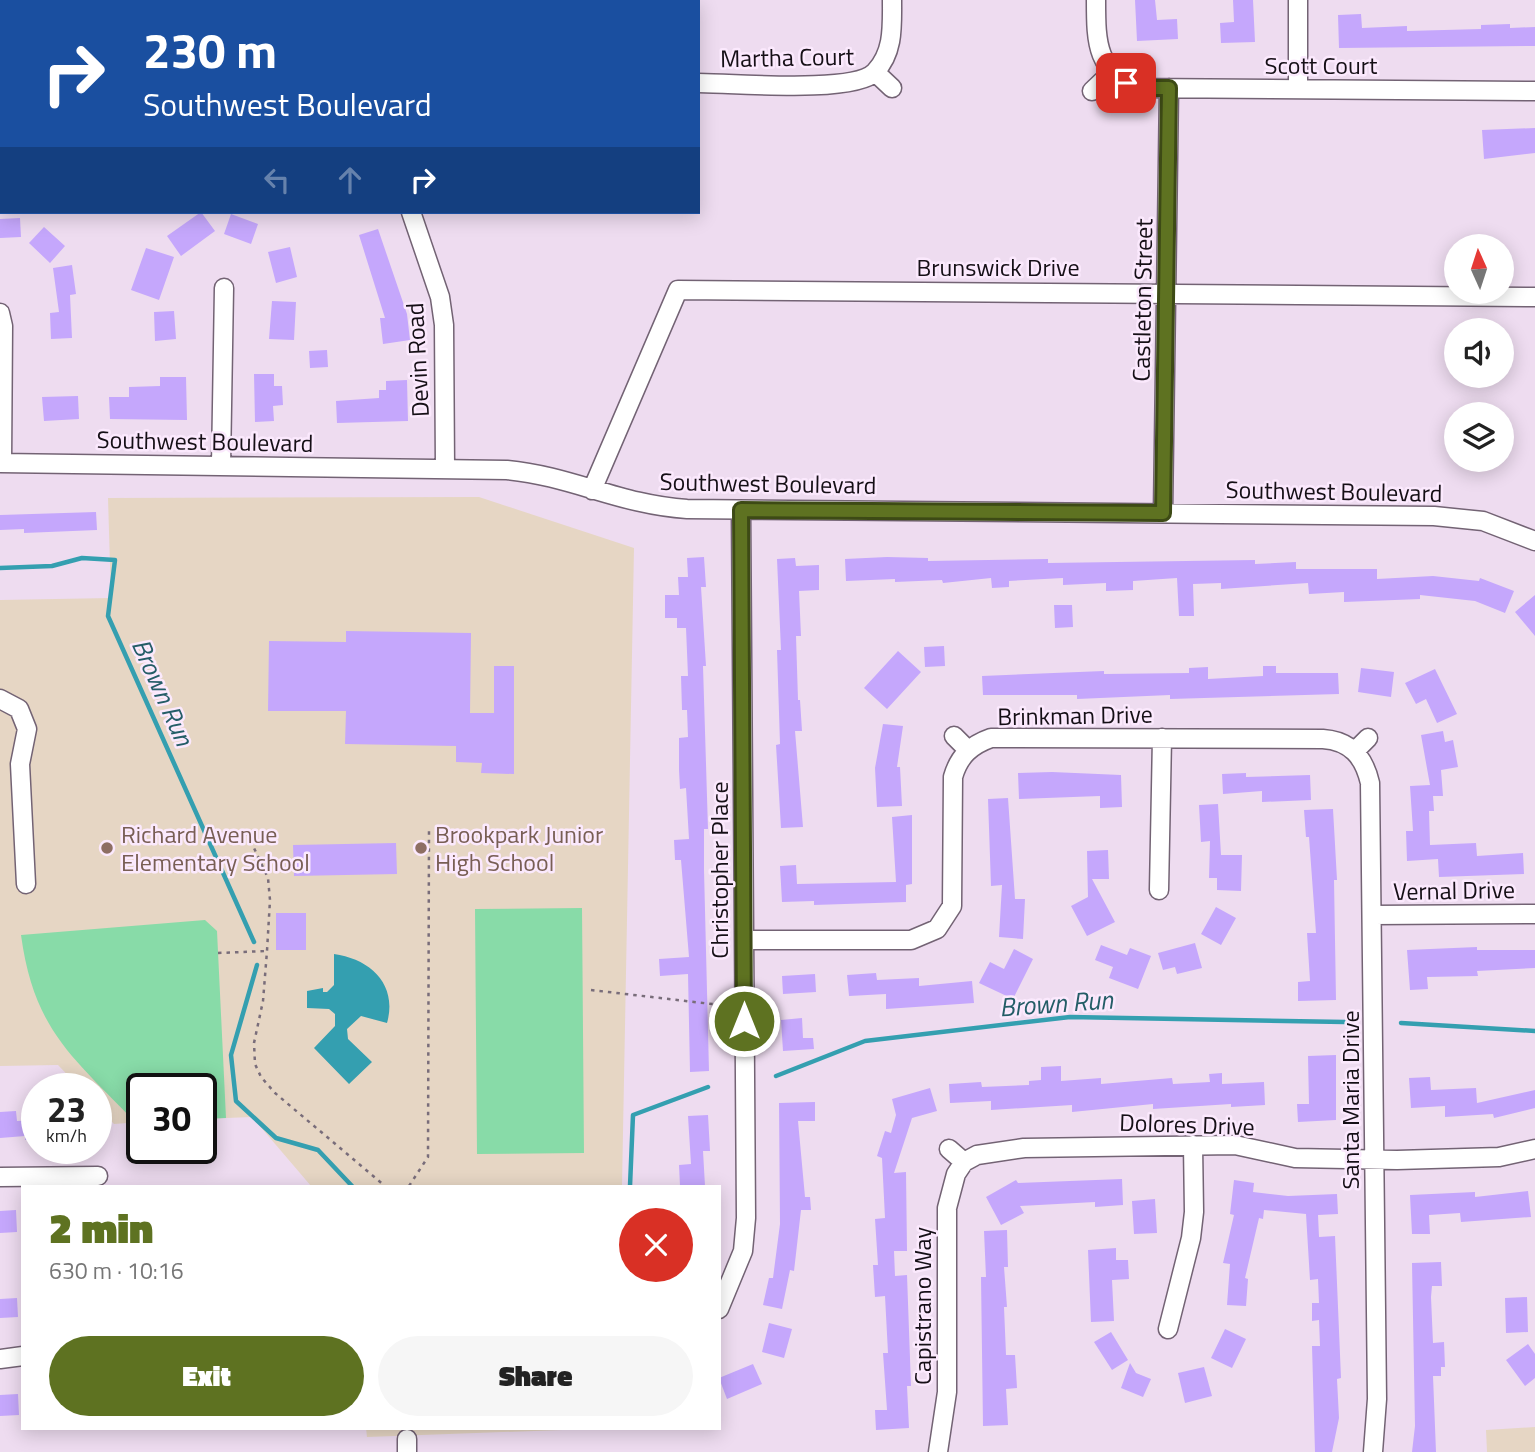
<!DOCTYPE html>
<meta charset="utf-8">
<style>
:root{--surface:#fff;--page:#f6f6f6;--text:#222;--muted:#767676;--accent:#5e7221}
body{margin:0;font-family:"Titillium Web",sans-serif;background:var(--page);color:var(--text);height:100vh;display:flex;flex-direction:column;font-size:26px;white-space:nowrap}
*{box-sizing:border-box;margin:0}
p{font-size:23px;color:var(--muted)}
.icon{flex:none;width:38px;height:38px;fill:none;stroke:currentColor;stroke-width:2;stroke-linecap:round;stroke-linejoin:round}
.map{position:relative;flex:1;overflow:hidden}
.drawer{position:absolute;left:21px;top:1185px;width:700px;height:245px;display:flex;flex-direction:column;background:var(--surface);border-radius:0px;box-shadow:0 4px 18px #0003}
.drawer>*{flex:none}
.banner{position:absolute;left:0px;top:0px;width:700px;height:214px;box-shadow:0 4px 18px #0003;background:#1a4fa0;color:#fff;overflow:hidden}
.needle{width:46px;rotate:357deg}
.controls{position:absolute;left:1444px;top:234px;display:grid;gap:14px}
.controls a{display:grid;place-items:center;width:70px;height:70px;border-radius:50%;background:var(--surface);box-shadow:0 4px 18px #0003;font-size:35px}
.speed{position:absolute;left:21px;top:1073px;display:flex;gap:14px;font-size:35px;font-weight:700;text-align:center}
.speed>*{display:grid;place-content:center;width:91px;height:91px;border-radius:50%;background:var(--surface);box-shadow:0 4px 18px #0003;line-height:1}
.speed small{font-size:18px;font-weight:400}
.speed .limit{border:4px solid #111;border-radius:10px;background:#fff;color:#111}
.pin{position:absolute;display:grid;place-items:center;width:60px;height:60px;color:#fff;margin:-30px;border-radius:14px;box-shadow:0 4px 10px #0006}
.me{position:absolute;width:77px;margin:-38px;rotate:0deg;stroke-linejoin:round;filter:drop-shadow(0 0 5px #0008)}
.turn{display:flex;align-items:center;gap:24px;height:147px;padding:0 28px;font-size:32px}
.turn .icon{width:91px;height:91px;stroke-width:2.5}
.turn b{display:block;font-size:49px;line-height:60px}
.lanes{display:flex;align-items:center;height:66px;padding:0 28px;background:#0003;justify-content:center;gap:35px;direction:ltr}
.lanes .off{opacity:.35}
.round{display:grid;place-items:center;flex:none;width:74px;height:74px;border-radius:37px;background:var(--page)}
.summary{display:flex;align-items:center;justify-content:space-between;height:119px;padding:0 28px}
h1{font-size:42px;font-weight:800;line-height:52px;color:var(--accent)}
.cta{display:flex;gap:14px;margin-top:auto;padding:14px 28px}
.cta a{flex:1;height:80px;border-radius:42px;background:var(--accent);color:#fff;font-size:28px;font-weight:800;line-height:80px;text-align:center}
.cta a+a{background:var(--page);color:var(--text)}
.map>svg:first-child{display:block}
</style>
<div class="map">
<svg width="1535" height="1452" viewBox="0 0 1535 1452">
<rect width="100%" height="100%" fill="#eedcf0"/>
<path fill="#e6d6c4" d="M479 497 634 548 622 1186H311L252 1117 201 1119V1088H142V1122L114 1124 96 1105V1088H80L58 1065 0 1066V600L111 598 108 498Z
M1535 1427V1452H1487L1486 1430Z
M366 1428H617L367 1437Z"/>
<path fill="#88dba8" d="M582 908 584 1153 477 1154 475 909Z
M205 920 217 931 226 1118 201 1119V1088H142V1122L136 1123C73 1057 34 1031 21 935Z"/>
<path fill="#349fb0" d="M334 954C370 959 398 984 387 1023L361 1016 347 1029 348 1039 372 1062 349 1084 314 1048 335 1026V1014L329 1009 307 1008V991L323 988V992H327L334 985Z"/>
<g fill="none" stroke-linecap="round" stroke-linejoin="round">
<path stroke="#349fb0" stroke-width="4.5" d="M0 568 52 566 82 558 115 560 108 616 254 942
M257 965 231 1055 236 1101 276 1138 318 1150 352 1186
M1401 1023 1535 1031
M776 1076 865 1041 1070 1017 1345 1022
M630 1186 633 1115 708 1087"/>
</g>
<path fill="#c5a7fc" d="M1135 0H1155L1157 20 1177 19 1178 39 1137 41Z
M1233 0H1253L1255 42 1221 43 1220 23 1234 22Z
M1361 14 1362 28 1407 26V31L1481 29V25L1510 24V28L1535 27V46L1339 48 1338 15Z
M1535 128V153L1484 159 1482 130Z
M201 212 215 231 181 256 167 236Z
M231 214 258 224 251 244 224 234Z
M20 218 21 237 0 238V219Z
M44 227 65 246 50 263 29 243Z
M378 229 407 314 410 340 383 344 380 318H385L359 235Z
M290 247 297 277 276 283 268 252Z
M146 248 174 257 159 300 131 290Z
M72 265 76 294 70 295 72 338 51 339 50 313 59 312 53 268Z
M272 301 296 302 294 340 269 339Z
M174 311 176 339 155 341 154 312Z
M327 350 328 367 310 368 309 351Z
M254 374H274V386H282L283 405 273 406 274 421 255 422Z
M160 377H186L187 420 110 419 109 397H129V387L160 386Z
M407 380 408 421 337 423 336 401 379 398V390H386V381Z
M78 396 79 419 44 421 42 397Z
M96 512 97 530 24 533V529L0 530V515Z
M704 557 706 587H701L706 666H703L708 829H704V870L709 1071 690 1072 688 974 660 976 659 959 689 957 681 860H675L674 840 689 839 686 788 680 789 679 770V738L688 737 687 710H682L681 676H688L686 628H677V618H665V595H679L678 577H688L687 558Z
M887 557 928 558V561L1048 559V563L1255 560V564L1296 562V569H1377V579L1433 576 1479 581 1480 578 1514 591 1505 613 1475 601 1420 595V599L1344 602V592L1309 594 1308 583 1221 589V583L1193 584 1194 616H1179L1177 578 1133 581V590L1106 591V583L1063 585V578L1009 581V587L992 588 991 578 943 583 942 580 895 582V579L846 581 845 559Z
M795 558 796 566 819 565V590L799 591 801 636H796L798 700H800L802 731H795L803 827 781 828 776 745 780 744 777 650H781L777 559Z
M1535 595V636L1515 612Z
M1054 605H1072L1073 627 1055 628Z
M346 631 471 633 470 713H494V666H514V774L481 773 482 763 456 762V746L345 744 346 711H268L269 641 346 642Z
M944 646 945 666 925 667 924 647Z
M898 651 921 672 887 709 864 688Z
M1263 666H1276V673H1338L1339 694 1170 699V695L1077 699V695H983L982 676 1104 671V674L1189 673V668L1208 667V679L1263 676Z
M1361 668 1394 672 1391 697 1358 692Z
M1435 669 1457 714 1437 723 1426 699 1416 704 1405 683Z
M883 724 903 726 897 767H900L902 806 877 807 875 768Z
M1443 731 1445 742 1453 740 1458 767 1441 770 1443 796H1433L1434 811H1429L1430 845 1476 843 1477 856 1523 853 1524 874 1439 877 1438 859 1407 861 1406 831H1413L1410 786 1430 785 1421 735Z
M1052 772 1121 775 1122 807 1100 808V796L1019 799 1018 773Z
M1246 773V777L1310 775 1311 800 1262 802V791L1223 794 1222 774Z
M1008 798 1015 899H1025L1023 939 999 937 1002 885 991 886 988 799Z
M1218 804 1221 855H1242L1241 891 1217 890V878H1209L1210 841 1201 842 1199 805Z
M1333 809 1337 880H1334L1336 1000 1298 1001V982L1310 981 1307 933H1316L1309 837H1306L1304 810Z
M912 815V884L906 885V902L814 905V901L782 902 780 866 796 865 797 884 896 882 892 817Z
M396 843 397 874 294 876 293 845Z
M1108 850 1109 879H1092L1115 922 1087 936 1071 906 1088 897 1087 851Z
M1216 907 1236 918 1221 945 1201 934Z
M276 913H306V950H276Z
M1195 943 1202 968 1177 974 1175 967 1163 970 1158 953Z
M1101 945 1127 955 1130 948 1151 956 1138 989 1109 978 1113 967 1095 960Z
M1477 947V950H1535V968L1477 971 1478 976 1427 977 1428 989 1410 990 1407 950Z
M1014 949 1033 959 1013 999 979 983 990 962 1004 969Z
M876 973 877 980 919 978V986L972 981 974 1003 886 1009V994L849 996 847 975Z
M815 974 816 992 783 994 782 976Z
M802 1018 803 1038H813L814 1049 783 1051 781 1020Z
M1336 1055V1120L1298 1122 1297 1104H1309L1308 1056Z
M1061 1066V1081L1101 1078V1084L1172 1078 1173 1084 1210 1082 1209 1074 1222 1073V1084L1264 1082 1265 1105 1231 1107V1104L1153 1109V1104L1072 1112V1105L991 1110V1101L950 1103 949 1084 981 1082 982 1087 1029 1085V1081L1041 1080V1067Z
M1430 1077 1431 1090 1476 1088 1477 1103 1535 1090V1108L1494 1118 1493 1114 1445 1117V1106L1411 1108 1409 1078Z
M930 1088 937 1111 912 1118 894 1173 906 1172 907 1251H894L895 1276 907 1275 911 1386H907L909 1428 876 1430 875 1410H887L883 1353H888L885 1296 875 1297 873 1265H878L875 1219 885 1218 882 1158 877 1156 885 1131 891 1133 896 1115 892 1099Z
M815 1102V1121H798L805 1197H810L811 1210H801L794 1271 790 1270 782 1309 763 1305 769 1278H773L780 1224 779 1103Z
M16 1111 17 1121 37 1120V1139L25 1140V1136L0 1138V1112Z
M708 1115 710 1151H703L705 1186H680L679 1165 691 1164 688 1116Z
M1122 1179 1123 1205 1095 1207V1202L1020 1206 1024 1213 1001 1225 986 1197 1016 1180 1018 1183Z
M1234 1180 1254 1183 1253 1192 1288 1196 1337 1194 1338 1214 1318 1215 1319 1237 1335 1236 1341 1378 1337 1379 1339 1418 1332 1452H1315L1312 1346H1320L1319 1320 1312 1321V1303H1319L1318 1279 1310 1280 1306 1214 1264 1210 1263 1219 1259 1218 1245 1278 1248 1279 1246 1306 1227 1305 1230 1264 1223 1263 1234 1215 1230 1214Z
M1528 1191 1531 1217 1461 1222 1460 1213 1429 1215 1430 1234H1412L1410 1195 1475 1192V1197Z
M1155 1199 1157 1233 1134 1234 1132 1201Z
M16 1210 17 1232 0 1233V1211Z
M1007 1230 1008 1267H1004L1007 1307H1004L1006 1355H1015L1017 1388 1006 1389 1008 1425 983 1426 981 1277H986L984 1231Z
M1116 1248V1260H1128L1129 1279 1112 1280 1114 1321 1091 1322 1088 1250Z
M1441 1262 1442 1286H1432L1431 1297 1433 1343 1444 1342 1445 1367H1441V1376H1433L1436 1452H1412L1415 1426 1412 1263Z
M1527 1297 1528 1332 1506 1333 1505 1298Z
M17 1298 18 1317 0 1318V1299Z
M769 1323 792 1329 784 1358 762 1352Z
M1225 1329 1246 1339 1232 1368 1211 1358Z
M1111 1332 1128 1360 1112 1370 1094 1342Z
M1528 1344 1535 1354V1378L1525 1386 1506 1360Z
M1130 1363 1136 1373 1151 1379 1143 1397 1121 1388Z
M753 1364 762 1384 727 1399 719 1378Z
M1204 1367 1212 1396 1185 1403 1178 1373Z
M18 1394 19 1415 0 1416V1395Z"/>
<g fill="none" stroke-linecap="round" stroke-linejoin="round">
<g stroke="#736374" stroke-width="21">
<path id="minor" d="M610 0V2
M1096 0C1096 43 1096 74 1143 88L1535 91
M407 2V0
M875 72 892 88
M0 77H2
M698 83C733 83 854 94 875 72 894 52 892 26 892 0
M1298 89V0
M1092 91 1112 72
M411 212 440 297 444 325 445 468
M0 313 3 326 2 463
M0 463 507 470C571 476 621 505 687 509L1434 516 1483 521 1535 541
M221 465 224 288
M592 490 678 290 1535 297
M1163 513 1169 88
M0 699 19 709 27 729 20 764 26 884
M954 736 968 750
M1355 751 1368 738
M1159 890 1162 738
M1373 915 1535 914
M744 940H911L937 929 952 906 953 777C959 756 971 745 991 738L1323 739C1351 741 1364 757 1370 783L1377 1399 1373 1452
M949 1149 964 1162
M0 1177 98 1176
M719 1309 743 1251 746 1218 741 510
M1168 1329 1191 1238 1194 1212 1193 1145
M0 1359 23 1356
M407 1452V1439
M938 1452 947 1392V1208L956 1174 964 1162 977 1155 1024 1148 1235 1145 1295 1158 1397 1160 1499 1157 1535 1149"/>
</g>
<path stroke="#796d7a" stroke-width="2.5" stroke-dasharray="3.5 5" stroke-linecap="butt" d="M247 833 268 878 270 900 267 951 263 1001 254 1043 255 1064 261 1077 275 1093 385 1186
M218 953 267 951
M591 990 729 1006
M409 1186 428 1157 429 829"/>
<use href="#minor" stroke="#fff" stroke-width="18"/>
</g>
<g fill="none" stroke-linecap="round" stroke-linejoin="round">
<g stroke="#3d4a15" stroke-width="18">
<path id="route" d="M744 1021 741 510 1163 513 1169 88H1143L1126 83"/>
</g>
<use href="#route" stroke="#5e7221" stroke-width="12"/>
</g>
<g fill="#8d6e63" stroke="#fbe9fd" stroke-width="2.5">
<circle cx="107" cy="848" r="7"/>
<circle cx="421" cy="848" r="7"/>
</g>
<g text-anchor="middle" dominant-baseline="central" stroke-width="5" stroke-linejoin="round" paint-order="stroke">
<g font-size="24" fill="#150f16" stroke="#fbe9fd">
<text transform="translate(787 57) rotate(-1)">Martha Court</text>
<text x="1321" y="65">Scott Court</text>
<text x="998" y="267">Brunswick Drive</text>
<text transform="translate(1142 300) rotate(-89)">Castleton Street</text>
<text transform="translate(417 360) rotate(-93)">Devin Road</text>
<text transform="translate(205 441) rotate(1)">Southwest Boulevard</text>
<text transform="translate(768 483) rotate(1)">Southwest Boulevard</text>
<text transform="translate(1334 491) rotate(1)">Southwest Boulevard</text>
<text transform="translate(1075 715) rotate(-1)">Brinkman Drive</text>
<text transform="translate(719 870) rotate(-90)">Christopher Place</text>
<text transform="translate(1454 890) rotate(-1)">Vernal Drive</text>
<text transform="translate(1350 1100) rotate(-90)">Santa Maria Drive</text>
<text transform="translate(1187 1124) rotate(2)">Dolores Drive</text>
<text transform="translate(922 1306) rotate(-90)">Capistrano Way</text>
</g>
<g font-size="24" fill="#785e54" stroke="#fbe9fd" text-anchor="start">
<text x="121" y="834">Richard Avenue<tspan x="121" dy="28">Elementary School</tspan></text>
<text x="435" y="834">Brookpark Junior<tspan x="435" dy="28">High School</tspan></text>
</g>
<g font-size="26" font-style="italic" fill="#245d67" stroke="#fbe9fd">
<text transform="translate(163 692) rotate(66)">Brown Run</text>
<text transform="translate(1056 1003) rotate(-4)">Brown Run</text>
</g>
</g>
</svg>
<div class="controls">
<a><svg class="needle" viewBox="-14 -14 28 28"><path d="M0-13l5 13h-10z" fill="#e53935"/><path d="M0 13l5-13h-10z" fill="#767676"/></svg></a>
<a><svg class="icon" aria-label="sound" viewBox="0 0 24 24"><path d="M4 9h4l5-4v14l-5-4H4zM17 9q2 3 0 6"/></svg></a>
<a><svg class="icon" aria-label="layers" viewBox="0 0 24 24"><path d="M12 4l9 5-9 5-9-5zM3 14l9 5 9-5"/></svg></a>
</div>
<div class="speed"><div>23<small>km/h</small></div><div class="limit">30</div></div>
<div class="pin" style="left:1126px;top:83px;background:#d93025"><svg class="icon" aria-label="arrive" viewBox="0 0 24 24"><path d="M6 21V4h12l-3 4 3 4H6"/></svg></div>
<svg class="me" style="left:744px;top:1021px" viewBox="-20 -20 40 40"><circle r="17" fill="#5e7221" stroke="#fff" stroke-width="3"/><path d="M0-11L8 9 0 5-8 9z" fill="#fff"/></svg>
<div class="banner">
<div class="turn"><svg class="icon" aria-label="right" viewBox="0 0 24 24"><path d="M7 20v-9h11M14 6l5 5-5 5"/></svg><div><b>230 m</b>Southwest Boulevard</div></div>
<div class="lanes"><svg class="icon off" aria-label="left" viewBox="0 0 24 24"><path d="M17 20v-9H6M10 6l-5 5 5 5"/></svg><svg class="icon off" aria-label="ahead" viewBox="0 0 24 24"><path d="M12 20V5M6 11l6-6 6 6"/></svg><svg class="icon" aria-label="right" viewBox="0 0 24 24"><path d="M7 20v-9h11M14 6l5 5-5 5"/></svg></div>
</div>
<section class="drawer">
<div class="summary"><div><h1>2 min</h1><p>630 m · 10:16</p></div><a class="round" style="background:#d93025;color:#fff"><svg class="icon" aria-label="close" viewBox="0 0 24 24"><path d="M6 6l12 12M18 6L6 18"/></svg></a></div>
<div class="cta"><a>Exit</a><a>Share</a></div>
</section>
</div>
